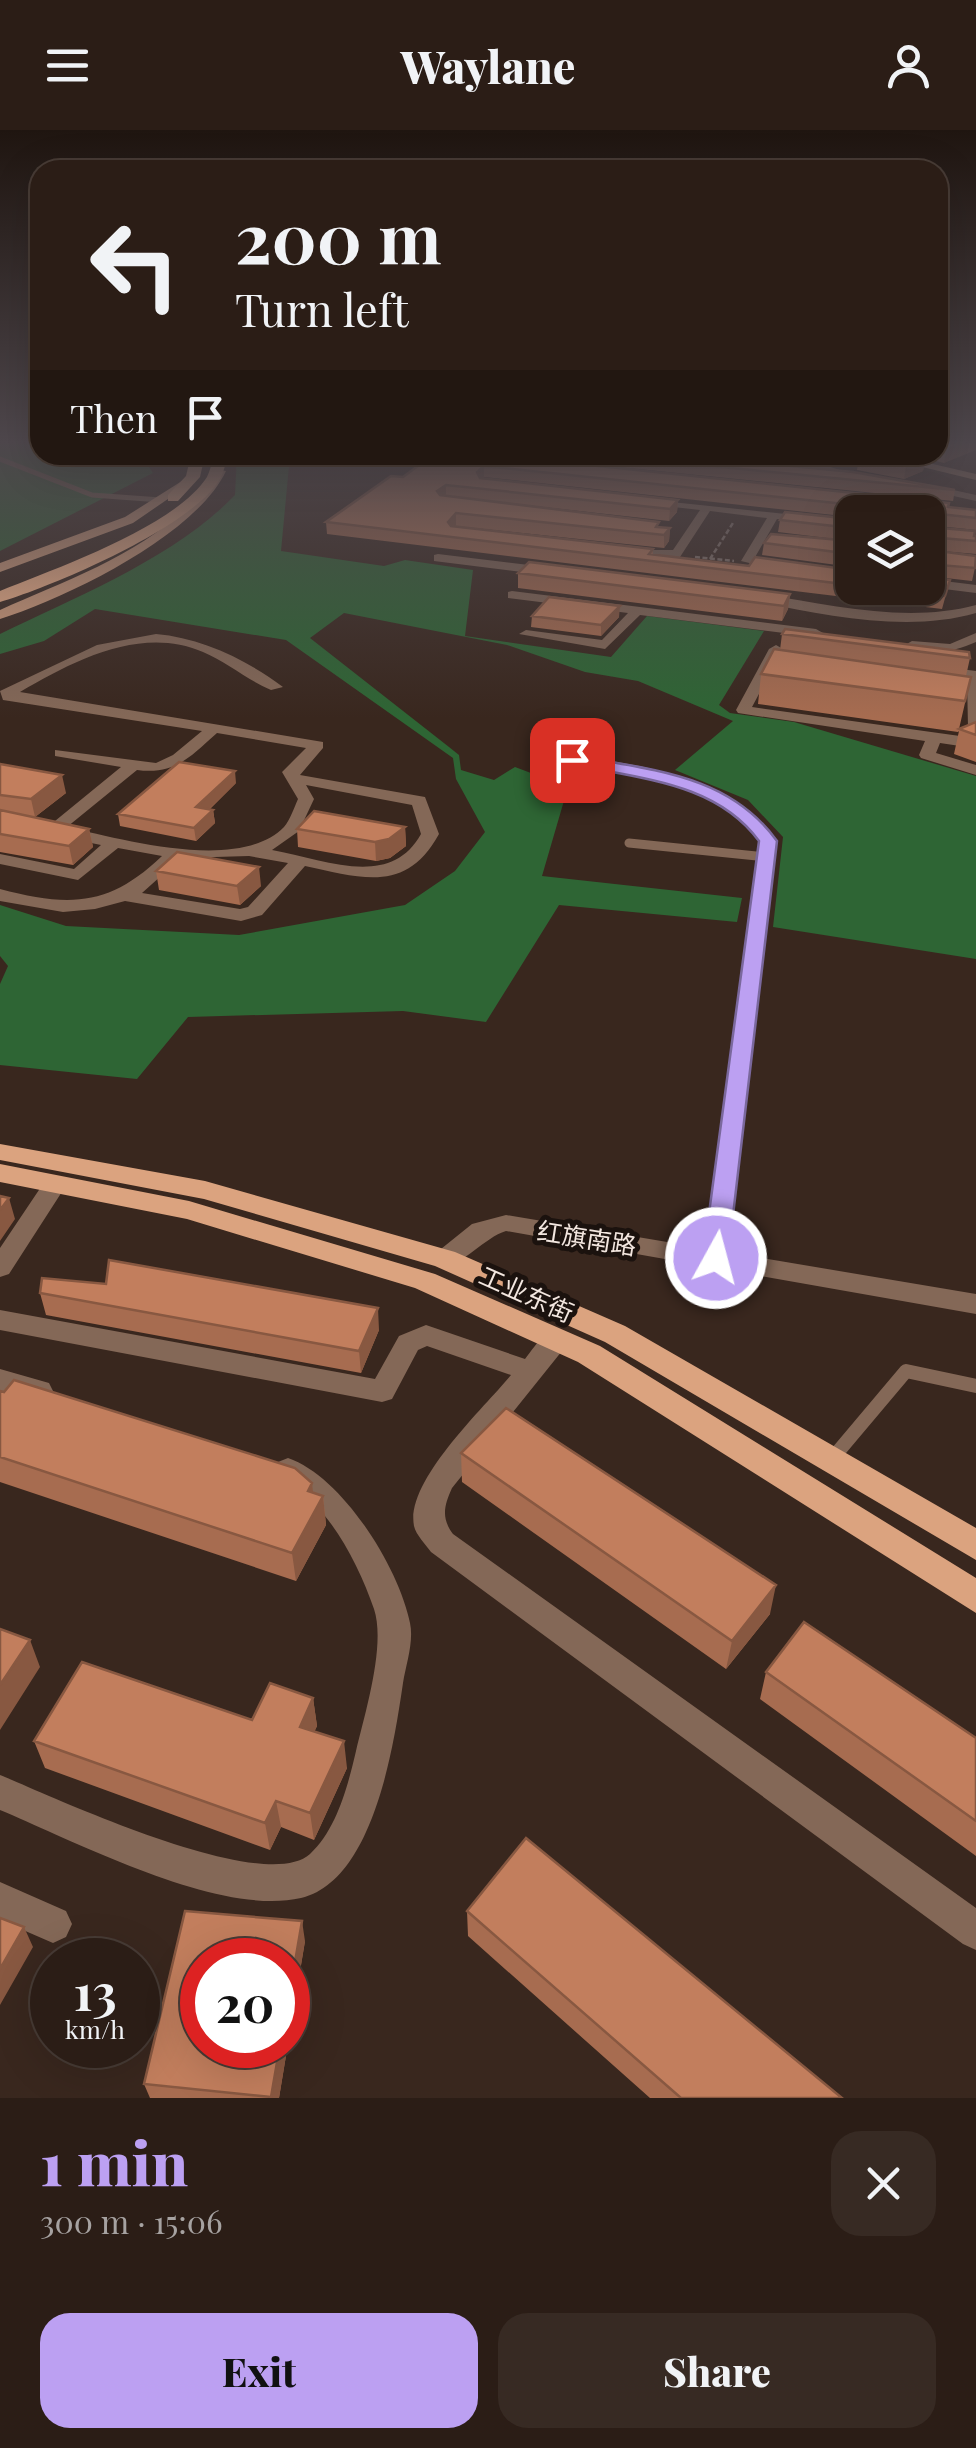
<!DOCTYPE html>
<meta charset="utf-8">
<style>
:root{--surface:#2b1d16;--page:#372a23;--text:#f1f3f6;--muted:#a6a2a1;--line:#473b35;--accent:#bca0f2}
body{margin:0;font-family:"Playfair Display","Noto Sans SC",serif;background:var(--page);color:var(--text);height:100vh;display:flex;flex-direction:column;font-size:38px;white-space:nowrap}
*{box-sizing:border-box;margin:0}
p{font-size:32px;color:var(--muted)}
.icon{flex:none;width:55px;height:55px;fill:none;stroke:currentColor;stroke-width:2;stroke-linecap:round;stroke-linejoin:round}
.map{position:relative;height:1968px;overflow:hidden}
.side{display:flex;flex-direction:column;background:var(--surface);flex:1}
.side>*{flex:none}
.guide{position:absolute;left:30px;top:30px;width:918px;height:305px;border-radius:30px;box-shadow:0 10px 40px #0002,0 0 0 2px var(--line);background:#2b1d16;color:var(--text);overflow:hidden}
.controls{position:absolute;left:835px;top:365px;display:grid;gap:20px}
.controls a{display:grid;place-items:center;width:110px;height:110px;border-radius:20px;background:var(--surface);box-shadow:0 10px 40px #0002,0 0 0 2px var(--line);font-size:50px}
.speed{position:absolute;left:30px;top:1808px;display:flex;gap:20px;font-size:50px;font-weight:700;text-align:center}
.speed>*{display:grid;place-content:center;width:130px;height:130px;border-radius:50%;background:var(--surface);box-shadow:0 10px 40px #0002,0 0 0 2px var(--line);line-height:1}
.speed small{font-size:25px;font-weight:400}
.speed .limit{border:15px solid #d22;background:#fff;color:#111}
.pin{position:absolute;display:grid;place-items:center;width:85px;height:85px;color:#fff;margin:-42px;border-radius:20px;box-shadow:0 5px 15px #0006}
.me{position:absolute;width:110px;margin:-55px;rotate:7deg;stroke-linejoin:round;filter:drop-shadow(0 0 8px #0008)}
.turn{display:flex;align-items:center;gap:35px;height:210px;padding:0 40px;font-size:45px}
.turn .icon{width:130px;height:130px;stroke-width:2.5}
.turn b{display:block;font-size:70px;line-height:85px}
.then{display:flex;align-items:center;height:95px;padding:0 40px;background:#0003;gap:20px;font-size:38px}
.round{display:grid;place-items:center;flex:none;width:105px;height:105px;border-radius:30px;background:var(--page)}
.summary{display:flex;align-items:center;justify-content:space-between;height:170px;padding:0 40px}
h1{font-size:60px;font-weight:800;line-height:75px;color:var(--accent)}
.cta{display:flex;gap:20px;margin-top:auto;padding:20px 40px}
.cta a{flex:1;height:115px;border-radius:30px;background:var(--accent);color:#111;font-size:40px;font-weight:800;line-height:115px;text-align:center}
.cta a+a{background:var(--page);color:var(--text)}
header{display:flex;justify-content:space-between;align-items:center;height:130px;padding:0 40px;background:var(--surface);font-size:45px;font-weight:800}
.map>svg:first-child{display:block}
</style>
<header><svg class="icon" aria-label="menu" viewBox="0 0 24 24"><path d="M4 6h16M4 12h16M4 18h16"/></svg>Waylane<svg class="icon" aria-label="person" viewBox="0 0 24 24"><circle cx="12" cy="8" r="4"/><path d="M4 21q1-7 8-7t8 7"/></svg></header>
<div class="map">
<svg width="976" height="1968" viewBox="0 0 976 1968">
<rect width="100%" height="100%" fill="#39271e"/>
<path fill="#2e6534" d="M0 313H40V325H141L153 343 0 421Z
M237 325H279L289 336 281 421 384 436 405 430 473 440 465 506 611 527 647 486 764 501 719 575 730 583 794 592 976 646V829L773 797 783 707 748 670 675 640 733 591 638 551 585 542 507 515 344 483 310 508 449 617 459 625 461 640 494 650 515 637 568 657 542 746 742 768 737 792 559 775 486 892 403 881 188 887 137 949 0 935V854L8 836 0 826V775L66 796 239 805 405 775 455 741 485 702 456 649 453 628 286 510 95 479 44 511 0 524V504C76 467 176 427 235 365Z"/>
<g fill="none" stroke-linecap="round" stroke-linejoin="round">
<path stroke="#897971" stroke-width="2.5" stroke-dasharray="5 2.5" stroke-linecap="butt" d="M715 326H744
M695 427 734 431
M710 429 733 393"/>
<path stroke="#846857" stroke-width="5" d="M0 329 92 365 161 370"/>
<path stroke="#846857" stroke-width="8" d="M572 629 585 631"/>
<path stroke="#846857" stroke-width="9" d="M572 629C651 642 712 648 768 711L750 856
M629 713 766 727"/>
<path stroke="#846857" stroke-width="11" d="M715 1128 750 854"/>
<path stroke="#846857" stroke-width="14" d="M831 1330 906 1241 976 1256"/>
<path fill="#846857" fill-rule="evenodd" d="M754 325H764L762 328 799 335 770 338 752 331Z
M801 330H809L864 348 855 350 801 334Z
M926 354 976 365V371L922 359Z
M643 369 852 391V397L777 389 754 429 783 433V439L779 440 741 431 767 388 710 381 680 427H633L629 426V420H673L700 380 647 374Z
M438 424 554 438 560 442 554 446 434 431V425Z
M928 449 976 455V463L928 457Z
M512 461 816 499 823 503 816 507 640 485 605 519 519 504 526 500 602 510 628 483 508 468V462Z
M759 464C831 474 905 494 976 475V483C907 503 824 485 755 471L753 468Z
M976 503V512C954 522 927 527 905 515L912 511 950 514Z
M156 504C202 508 247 530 283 557L271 560C247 550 227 532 203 522 141 495 73 531 20 562L323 612V618L300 645 425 667 439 704C406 764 362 748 305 736L262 785 241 791 125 771 95 779 63 782 0 771V759C69 777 109 777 162 726L118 718 78 750 0 734V724L74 739 101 715 47 704 44 700 121 637 55 626V620L156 633 173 625 202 601 3 570 0 561 97 515ZM217 603 306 618 282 642 298 669C294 678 290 690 284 697 239 743 121 709 67 697L137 640C175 645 190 627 217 603ZM306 655 412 675 421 704C390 760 324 729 272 720L299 701 314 669ZM249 726 288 733 248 777 240 779 142 763 181 728Z
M776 515 783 519 752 577 960 606 976 602 968 598 967 548 930 540 937 536 976 541V612L960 616 940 613 936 623 976 635V645L921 628 919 625 925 611 738 583 736 580 769 519Z
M55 1046 67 1054 9 1144 0 1147V1118L47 1048Z
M506 1085 976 1164V1184L506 1101C482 1108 459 1142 436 1135L432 1129 436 1123 472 1094Z
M0 1180 375 1249 399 1206 426 1195 525 1229C537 1214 546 1196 566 1202L570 1209 566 1216 452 1358C444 1376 441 1388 453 1404L976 1778V1820L963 1814 431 1422C426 1415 416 1405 414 1396 405 1351 484 1278 511 1245L427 1216 418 1220 392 1269 382 1272 0 1200Z
M0 1239 49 1253 53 1261 49 1269 39 1272 0 1261Z
M288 1328C343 1347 399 1438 410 1493 414 1512 406 1534 403 1553 394 1614 374 1751 301 1768 219 1787 77 1712 0 1680V1645C54 1667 263 1766 310 1724 337 1699 348 1655 356 1621 365 1583 386 1515 374 1479 362 1444 340 1399 314 1374 301 1362 281 1355 273 1340L278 1332Z
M0 1752 66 1781 72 1794 66 1807 53 1813 0 1790Z"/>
<path fill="#b58a6e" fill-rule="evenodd" d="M873 325H894L976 344V350Z"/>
<path fill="#dba37f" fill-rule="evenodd" d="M216 339 226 341C196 405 67 468 0 489V480C75 446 174 414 216 339Z
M193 344 197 349 133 393 0 442V433L125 387Z
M0 1014 205 1051 455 1122 625 1196 976 1398V1430L605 1212 435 1136 204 1069 0 1030Z
M0 1034 189 1071 435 1144 600 1216 976 1448V1483L578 1232 415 1158 187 1089 0 1052Z"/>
<path fill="#febb8f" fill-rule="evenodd" d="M191 325H205L200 347 178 371H168V365L186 346Z
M214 325H228C226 332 224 341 221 347 197 395 52 457 0 472V461C54 439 175 397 207 347 210 341 212 332 214 325Z"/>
</g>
<path fill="#a76c50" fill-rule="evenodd" d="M938 313H976L944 333 925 328 923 341 904 349 857 340 860 325H938Z
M433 325 976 380V400L929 395 976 406V424L930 420 976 433 972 451 928 446 950 450 942 479 327 404 326 392 403 347ZM484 347 852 387V382H928V458H852V440L749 436 653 425V419L456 396 664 418 669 411 670 398 481 370 669 391 677 382 678 370 483 349Z
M525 325H720L714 332 955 360 953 371 530 328 525 327Z
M852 389V411L778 402 780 390Z
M852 411V437L762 425 764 413Z
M518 443 790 464 788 479 782 491 518 458Z
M532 486 619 487 601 506 531 497Z
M782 504 970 528 966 546 971 547 959 599 976 592V632L954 624 959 601 958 602 758 574 761 544 780 520Z
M0 634 66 663 35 687 89 699 93 717 73 735 0 722Z
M236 653 209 680H213L215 693 196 711 120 696 118 684Z
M405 697 406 716 390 728 376 731 298 717 297 699Z
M156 741 261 756 240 775 159 760Z
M40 1163 379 1200 361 1243 46 1185Z
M0 1261 323 1366 326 1395 296 1451 0 1352Z
M461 1323 770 1484 726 1539 462 1352Z
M766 1542 976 1608V1726L760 1569Z
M313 1568 317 1596 314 1602 347 1638 314 1710 281 1697 270 1720 45 1638 34 1611 252 1590Z
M467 1781 842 1968H650L468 1806Z
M305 1811 279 1968H150L144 1954Z"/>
<path fill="#885841" d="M964 313H976V320L944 333 946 320Z
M712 325H720L710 336 705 332Z
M925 328 923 341 904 349 906 335Z
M484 336V347L477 354V342Z
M446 355V366L437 372V361Z
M678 370 677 382 669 391 670 379Z
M456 383V395L448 404V392Z
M670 398 669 411 664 418V405Z
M790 464 788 479 782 491 784 476Z
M620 476 619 487 601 506V495Z
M235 641 236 653 198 690 196 677Z
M62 645 66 663 35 687 31 669Z
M213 680 215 693 196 711 194 698Z
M405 697 406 716 390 728 376 731 375 712Z
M89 699 93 717 73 735 69 716Z
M259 737 261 756 240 775 237 756Z
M9 1068 15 1089 0 1111V1080Z
M378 1178 379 1200 361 1243 359 1221Z
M312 1353 315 1380 323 1366 326 1395 296 1451 292 1423 308 1361Z
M776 1455 770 1484 726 1539 732 1511Z
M30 1510 40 1537 0 1600V1555Z
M313 1568 317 1596 304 1624 300 1597Z
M344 1611 347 1638 314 1710 310 1683Z
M276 1671 281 1697 270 1720 265 1693Z
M302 1791 305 1811 279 1968H271L280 1915H288V1873Z
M24 1797 33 1817 0 1875V1839Z"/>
<path fill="#c27e5d" stroke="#885841" stroke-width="2.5" d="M938 313H964L946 320 938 318Z
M433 325 502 332 513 327 949 373 948 377 976 380V388L931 383 928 386V382H856L858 379 854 375 484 336 477 342 480 348 678 370 670 379 446 355 437 361 440 365 659 392 656 397 670 398 664 405 456 383 448 392 451 396 653 419 649 424 749 436 755 427 852 440V455L326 392 391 346 403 347Z
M600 325H712L705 332 760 333 853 342 955 360Z
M860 325H913L925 328 906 335 859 327Z
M785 382 852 389V398L780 390Z
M928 390 930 397 975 401 974 406H976V411L928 407 930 420 976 426 975 438 928 434V447L950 450 945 466 873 458H928Z
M771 404 852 411V424L764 413Z
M529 432 790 464 784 476 518 443Z
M549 467 620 476 601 495 532 486Z
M785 499 969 522 970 528 782 504Z
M774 519 971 547 965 571 761 544Z
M976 592V605L959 599Z
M179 632 235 641 196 677 213 680 194 698 118 684Z
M0 634 62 645 31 669 0 665Z
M0 680 89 699 69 716 0 704Z
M314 681 405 697 389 709 375 712 297 699Z
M177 722 259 737 237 756 156 741Z
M0 1066 9 1068 0 1080Z
M109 1130 378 1178 359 1221 40 1163 42 1148 106 1154Z
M14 1250 295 1338 312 1353 308 1361 323 1366 292 1423 0 1327V1261L4 1262Z
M506 1278 776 1455 732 1511 461 1323Z
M804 1492 976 1608V1691L766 1542Z
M0 1499 30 1510 0 1555Z
M82 1532 252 1590 270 1553 313 1568 300 1597 344 1611 310 1683 276 1671 265 1693 34 1611Z
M526 1708 842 1968H681L467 1781Z
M185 1781 302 1791 288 1873V1830H202V1915H280L271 1967 144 1954Z
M0 1788 24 1797 0 1839Z"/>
<linearGradient id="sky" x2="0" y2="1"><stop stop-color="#1f1510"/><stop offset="0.53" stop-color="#4e474c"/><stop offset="1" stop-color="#4e474c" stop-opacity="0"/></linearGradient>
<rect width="976" height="588" fill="url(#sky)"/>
<path fill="#bca0f2" stroke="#7a689d" stroke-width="2.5" d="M572 625C649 640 728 643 777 711L728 1128 725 1134H706L703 1128 759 711C714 650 635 649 567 633L564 630Z"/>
<g text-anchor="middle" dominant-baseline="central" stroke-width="10" stroke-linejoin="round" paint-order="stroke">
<g font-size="25" fill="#f3e7e0" stroke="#1b120e">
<text transform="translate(587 1107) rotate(9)">红旗南路</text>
<text transform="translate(527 1163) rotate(24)">工业东街</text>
</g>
</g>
</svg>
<div class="controls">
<a><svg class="icon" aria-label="layers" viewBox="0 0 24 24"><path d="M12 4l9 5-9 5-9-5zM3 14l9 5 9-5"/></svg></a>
</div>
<div class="speed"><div>13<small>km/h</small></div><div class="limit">20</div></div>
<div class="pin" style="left:572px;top:630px;background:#d93025"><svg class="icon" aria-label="arrive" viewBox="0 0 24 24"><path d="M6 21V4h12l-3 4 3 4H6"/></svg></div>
<svg class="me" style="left:716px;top:1128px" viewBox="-20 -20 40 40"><circle r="17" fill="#bca0f2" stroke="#fff" stroke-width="3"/><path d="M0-11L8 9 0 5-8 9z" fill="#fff"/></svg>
<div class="guide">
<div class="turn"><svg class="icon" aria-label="left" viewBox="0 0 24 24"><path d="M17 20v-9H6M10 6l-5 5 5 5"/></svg><div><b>200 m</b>Turn left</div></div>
<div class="then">Then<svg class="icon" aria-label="arrive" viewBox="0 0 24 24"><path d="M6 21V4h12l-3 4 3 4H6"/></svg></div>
</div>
</div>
<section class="side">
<div class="summary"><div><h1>1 min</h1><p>300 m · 15:06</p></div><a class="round"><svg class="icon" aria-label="close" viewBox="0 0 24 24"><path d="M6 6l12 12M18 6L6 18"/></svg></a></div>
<div class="cta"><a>Exit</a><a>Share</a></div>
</section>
